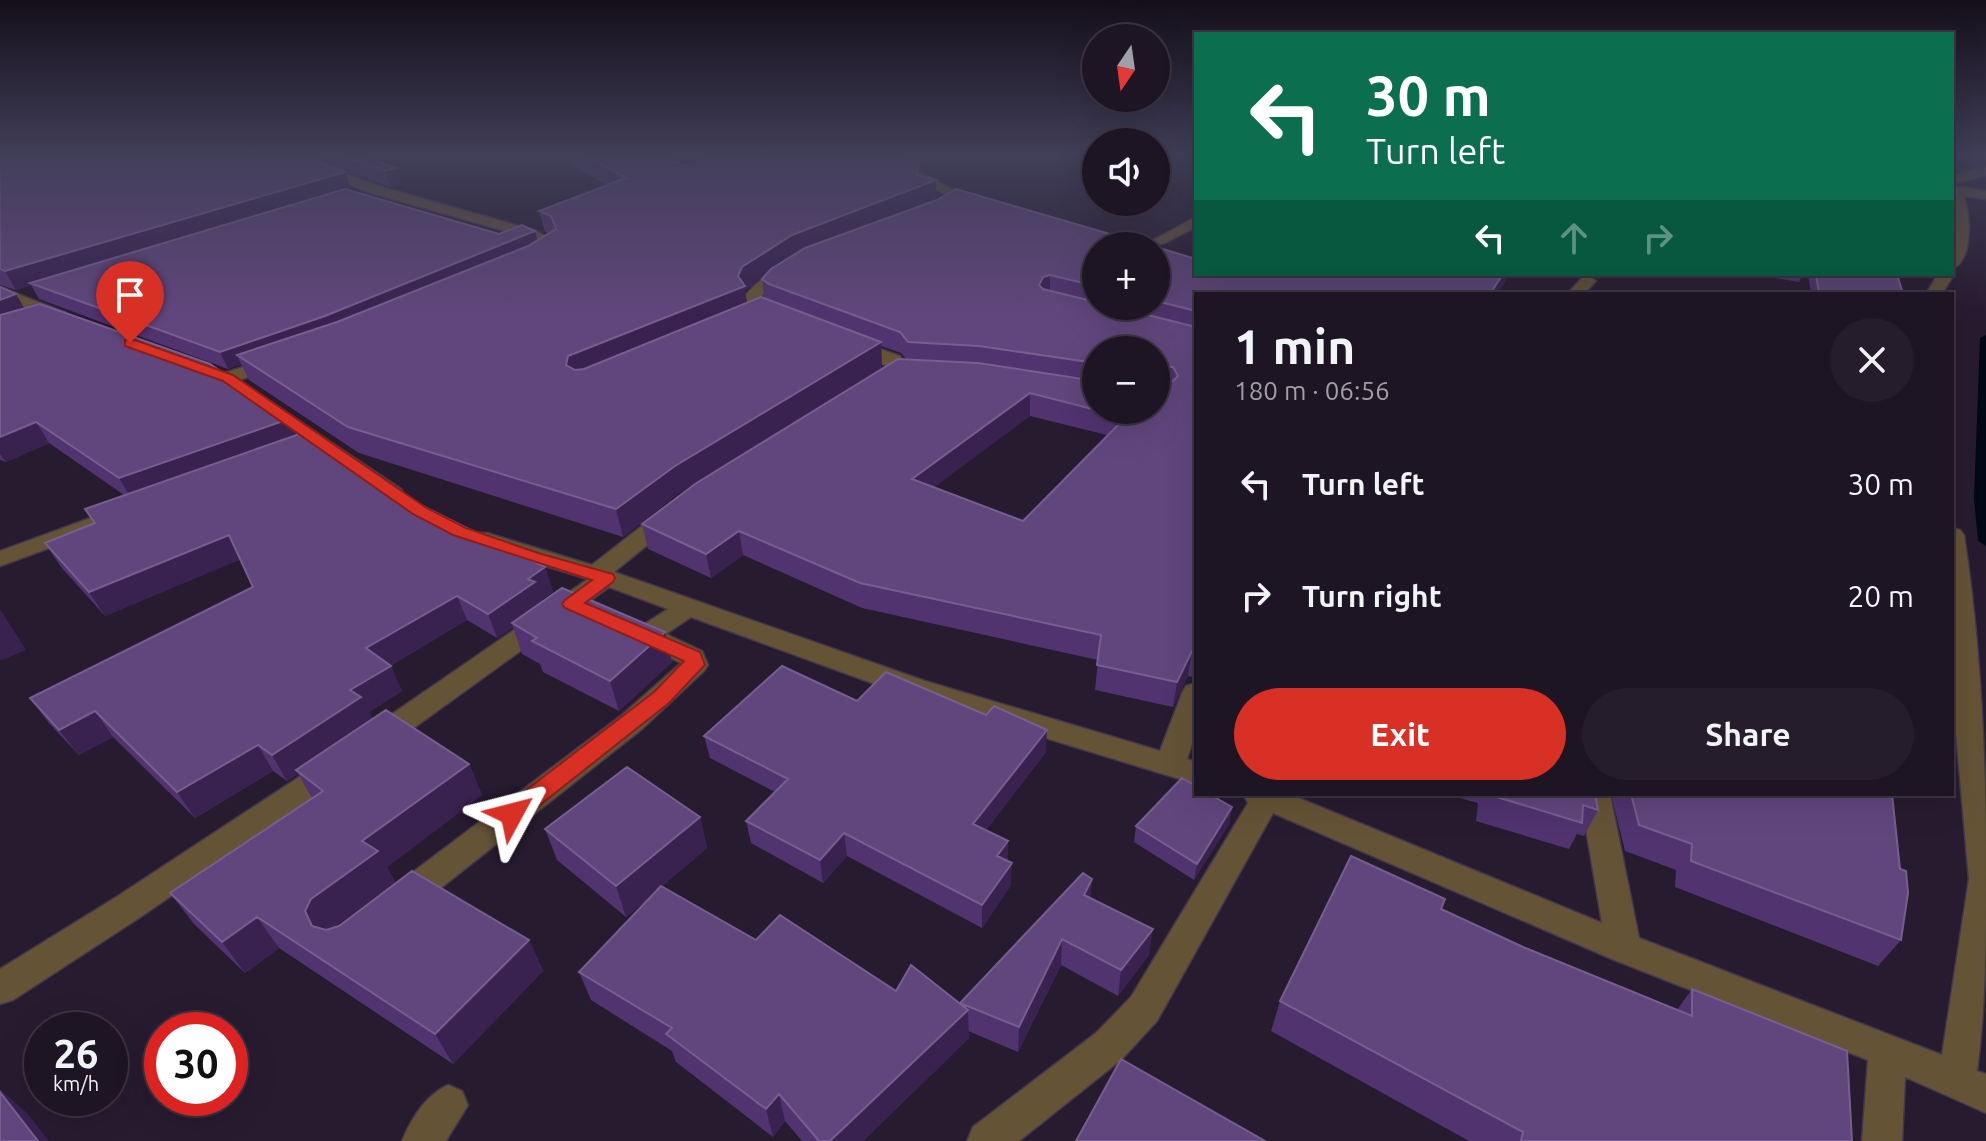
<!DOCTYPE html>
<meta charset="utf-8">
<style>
:root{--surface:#1d1424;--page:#251d2c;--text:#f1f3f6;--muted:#a09ea6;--line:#3b3341;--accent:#d93025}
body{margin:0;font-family:Ubuntu,sans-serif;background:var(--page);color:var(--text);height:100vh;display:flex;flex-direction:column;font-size:30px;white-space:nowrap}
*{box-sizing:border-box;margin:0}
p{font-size:26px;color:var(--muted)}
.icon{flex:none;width:44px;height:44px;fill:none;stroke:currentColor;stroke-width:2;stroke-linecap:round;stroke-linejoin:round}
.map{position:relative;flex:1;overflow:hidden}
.sheet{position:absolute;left:1194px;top:292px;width:760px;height:504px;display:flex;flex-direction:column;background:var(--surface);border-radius:0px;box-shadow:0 8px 32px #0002,0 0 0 2px var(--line)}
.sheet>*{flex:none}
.guide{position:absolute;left:1194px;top:32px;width:760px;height:244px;border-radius:0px;box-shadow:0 8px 32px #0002,0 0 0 2px var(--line);background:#0b6e4f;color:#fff;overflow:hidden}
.needle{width:52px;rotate:193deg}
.tools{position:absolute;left:1082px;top:24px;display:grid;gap:16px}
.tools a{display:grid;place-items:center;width:88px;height:88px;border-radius:50%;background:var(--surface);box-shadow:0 8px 32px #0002,0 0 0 2px var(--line);font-size:40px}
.speed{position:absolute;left:24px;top:1012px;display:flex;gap:16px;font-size:40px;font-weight:700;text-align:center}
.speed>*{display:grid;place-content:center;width:104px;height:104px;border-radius:50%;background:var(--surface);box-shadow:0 8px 32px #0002,0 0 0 2px var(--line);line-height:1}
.speed small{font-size:20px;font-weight:400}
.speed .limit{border:12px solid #d22;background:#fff;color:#111}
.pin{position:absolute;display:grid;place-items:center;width:68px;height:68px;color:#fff;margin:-82px -34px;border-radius:50% 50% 50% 0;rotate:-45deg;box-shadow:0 0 8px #0007}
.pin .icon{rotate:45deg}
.me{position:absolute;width:88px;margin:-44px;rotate:52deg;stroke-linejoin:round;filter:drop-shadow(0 0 6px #0008)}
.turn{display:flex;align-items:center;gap:28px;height:168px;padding:0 40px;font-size:36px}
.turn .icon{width:104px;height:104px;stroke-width:2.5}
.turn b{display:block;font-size:56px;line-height:68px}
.lanes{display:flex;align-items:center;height:76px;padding:0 40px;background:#0003;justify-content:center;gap:40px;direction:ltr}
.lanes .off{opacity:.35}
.round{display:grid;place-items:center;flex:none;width:84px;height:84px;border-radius:42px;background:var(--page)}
.overview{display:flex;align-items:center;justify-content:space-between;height:136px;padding:0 40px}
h1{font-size:48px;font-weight:700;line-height:60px}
.button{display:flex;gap:16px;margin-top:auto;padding:16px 40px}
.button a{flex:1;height:92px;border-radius:48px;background:var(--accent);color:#fff;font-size:32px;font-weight:700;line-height:92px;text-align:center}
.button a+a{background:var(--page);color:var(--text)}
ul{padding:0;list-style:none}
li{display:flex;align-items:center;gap:24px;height:112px;padding:0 40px}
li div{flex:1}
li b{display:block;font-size:30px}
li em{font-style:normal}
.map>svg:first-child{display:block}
</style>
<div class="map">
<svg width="1986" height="1141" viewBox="0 0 1986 1141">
<rect width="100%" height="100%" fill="#271b30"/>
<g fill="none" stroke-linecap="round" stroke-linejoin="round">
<path fill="#000816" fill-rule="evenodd" d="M1986 335V546L1978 541 1974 498 1980 338Z"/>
<g stroke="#42374b" stroke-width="3">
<path id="street" d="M849 156C862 156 895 164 902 163 914 161 921 156 934 156L911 168 964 195 942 211H932V205L947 195 897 171Z
M1986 167V175L1952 184V176Z
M329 171H339L378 186 536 231 556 242 559 249 544 260H534V254L544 247 526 237 368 192 329 177Z
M1952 186 1986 191V199L1964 196C1970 214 1974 260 1952 269V244L1956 235Z
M1196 217V227L1165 243 1160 244 1153 240Z
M788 265 796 270 793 273 772 285 760 298C766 308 778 307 784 316L782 320C765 323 751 311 744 297 756 282 770 271 788 265Z
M1952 271 1954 274 1942 294H1926L1938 274H1952Z
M1588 276 1596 281 1584 294H1567L1582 278Z
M0 287 66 313 68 317 60 322 54 321 0 298Z
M852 339 900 356 908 368 889 384H875L873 380 889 367 846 348 843 344Z
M274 357 283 362 280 366 228 384 219 378 221 374Z
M266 399 401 489 404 494 401 499H385L259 409 256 405 259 401Z
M669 509 677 511 680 516 677 521 614 572 925 681 1160 751 1182 693 1186 686 1196 683V732L1187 759 1196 762V784L905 695 691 617 666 634 702 651 708 665 704 671 642 729 413 910 401 914 389 910 384 900 389 890 622 715 681 663 631 639 627 633 631 627 643 625 668 609 609 587 386 748 376 751 366 748 362 740 366 732 588 579 471 543 467 538 471 533H487L592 565 661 511Z
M107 512 115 514 118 519 115 524 0 566V551Z
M1952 528 1960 530 1964 535C1981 646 1986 757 1986 870 1986 937 1986 1003 1977 1071L1986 1074V1113L1905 1077 1902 1141H1862L1868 1060 1612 959 1273 813 1157 1021 1122 1059 1019 1141H967L973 1127 1096 1033 1131 997 1248 803 1243 794H1289L1602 923 1580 794H1610L1639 938 1942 1055 1969 879 1953 700Z
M332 759 342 762 347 770 342 778 142 916 13 1000 0 1004V969L118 896 322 762Z
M448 1085 462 1091 468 1105 446 1141H402C411 1119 426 1095 448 1085Z"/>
</g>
<use href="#street" fill="#655336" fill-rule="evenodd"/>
</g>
<path fill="#50336f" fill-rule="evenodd" d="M0 156H361L396 168 401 184 391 187 336 169 351 189 347 190 499 234 538 240 549 234 545 232 539 211 607 185 556 156H919L905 159 919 166V175L936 180V200L1096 246V306H1156V247L1196 274H1510L1497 294H1196V678L1188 676 1173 707 1095 690 1098 660 862 608 743 555 711 578 648 549 642 524 906 359 901 353 881 346 882 367 680 492 623 537 359 453 249 380 241 364 228 369 39 299 31 285 16 290 0 285ZM763 278 762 279 764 298 747 303 745 290ZM1096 350 1156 410H1096ZM1030 416 1107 435 1023 521 933 487Z
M936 156H996L979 163Z
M1751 274H1803L1799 282Z
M1808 274H1897L1903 294H1811Z
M0 287 16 294 24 308 289 419 296 435 343 462 403 496 545 567 553 592 541 600 542 602 665 632 672 662 619 711 543 672 540 664 522 654 513 627 497 638 467 620 390 666 402 691 369 712 372 719 469 764 482 795 387 867 395 882 334 927 529 940 543 971 453 1064 279 948 245 973 194 924 170 893 312 798 298 774 287 781 273 771 195 818 113 737 79 755 49 723 30 698 253 587 240 559 105 616 61 567 45 543 94 524 124 495 49 443 6 462 0 460Z
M857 701 1046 752 986 830 1008 861 1011 885 982 928 847 856 823 883 751 843 746 821 775 792 710 758 704 736Z
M1445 794H1595L1598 810 1584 836 1577 834 1569 849 1476 821 1478 803Z
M1611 794H1892L1901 940 1878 966 1675 887 1676 870 1625 851Z
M1232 807 1229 824 1194 880 1134 842 1136 826Z
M700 817 707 848 662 886 756 940 896 991 960 1004 1092 879 1090 898 1149 955 1118 996 1061 965 1018 1052 968 1031 969 1038 863 1141H802L785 1121 773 1137 676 1062 672 1051 591 1000 579 972 655 893 626 917 557 860 545 829Z
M1441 909 1523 947 1677 1010 1692 989 1852 1141H1469L1271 1031 1280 1001Z"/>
<path fill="#392250" d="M321 156H328L332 168 326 178 319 157Z
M679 156H730L676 181 673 162 674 158Z
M902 156H919L902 160Z
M979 156H996L979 163Z
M919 166 920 186 936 180V200L794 257 745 290 748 309 575 380 566 365 568 356 738 276 742 267 792 235 917 175Z
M396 168 401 184 391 187 385 171Z
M345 172 351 189 33 285 30 283 31 285 16 290 5 271Z
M535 231 539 246 247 362 237 355 241 364 228 369 220 352Z
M1503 274H1510L1497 294H1490Z
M1050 275V295L1039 285 1043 277Z
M16 294 27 313 0 322V300Z
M881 342 882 367 680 492 623 537 616 509 675 466Z
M1030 393V416L913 503 912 479Z
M289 419 299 440 132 500 119 478Z
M36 422 49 443 6 462 0 454V437Z
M739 531 743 555 711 578 706 554Z
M229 535 242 559 105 616 89 592Z
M545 567 553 592 541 600 544 606 512 623 513 627 497 638 488 614 528 579Z
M457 596 467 620 378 673 366 648Z
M0 609 26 650 0 661Z
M665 632 672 662 619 711 610 681Z
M1192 651 1188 676 1173 707 1177 682Z
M391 666 402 691 369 712 374 723 296 770 298 774 287 781 272 755 350 690Z
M95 711 113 737 79 755 59 730Z
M1047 730 1046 752 974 846 973 824Z
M258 745 273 771 195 818 177 792Z
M469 764 482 795 387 867 395 882 331 930 325 942 312 926 305 911 311 899 362 841Z
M1232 807 1229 824 1194 880 1197 864Z
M700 817 707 848 626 917 616 886Z
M844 833 847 856 823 883 820 860Z
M1008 841V864L997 856Z
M1012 863 1011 885 982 928V905Z
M1092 879 1090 905 1084 895Z
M257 917 279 948 245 973 222 942Z
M1153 929 1149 955 1118 996 1121 970Z
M1062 939 1061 965 1018 1052 1019 1027Z
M529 940 543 971 453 1064 435 1034Z
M968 1010 969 1038 863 1141H830Z
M0 1089 26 1112 49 1141H38L0 1092Z
M779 1094 785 1121 773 1137 766 1109Z"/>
<path fill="#61467d" stroke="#765e8f" stroke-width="2" fill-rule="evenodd" d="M0 156H321L319 157 320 162 345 172 5 271 0 269Z
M341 156H361L396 168 385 171Z
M586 156H679L674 158 673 162 689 166 715 156H898L919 166 917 175 936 180 792 235 742 267 738 276 745 286 568 356 566 365 575 370 584 369 761 297 881 342 675 466 616 509 348 427 237 355 337 322 528 246 556 229 551 216 539 211 626 178Z
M1952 173 1955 183 1957 196 1952 195Z
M345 189 499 234 522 225 535 231 325 316 220 352 30 283Z
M956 189 1151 246H1096V286L1050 275 1043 277 1039 285 1043 289 1096 302V306H1112L1196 327V492L1194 496H1196V652L1192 651 1177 682 1097 665 1101 635 860 583 739 531 706 554 642 524 695 484 898 359 978 363 1096 381V410L1030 393 912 479 1023 521 1126 417 1098 410H1156V350H1096V363L979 346 908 342 900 332 769 284 762 279 771 269 805 248 937 200ZM1156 366 1173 367 1178 376 1173 381 1156 382Z
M1156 247 1196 259V274H1503L1490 294H1196V311L1156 301Z
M1816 274H1897L1903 294H1819Z
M0 287 16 294 0 300Z
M40 304 210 364 289 419 119 478 36 422 0 437V315Z
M308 431 340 454 337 459 403 496 545 567 528 579 535 582 488 614 457 596 366 648 391 666 350 690 361 697 272 755 258 745 177 792 95 711 59 730 30 698 253 587 229 535 89 592 45 543 95 523 85 509Z
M562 588 665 632 610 681 532 641 537 638 512 623Z
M782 666 857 701 886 672 986 715 994 706 1047 730 973 824 1008 841 997 856 1012 863 982 905 844 833 820 860 746 821 788 779 704 736Z
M386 710 469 764 362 841 378 851 311 899 305 911 312 926 326 930 339 926 412 871 529 940 435 1034 257 917 222 942 170 893 323 791 296 770Z
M627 767 700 817 616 886 545 829Z
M1182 778 1196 786V794H1209L1232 807 1197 864 1136 826Z
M1487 794H1595L1598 810 1583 805 1582 823Z
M1631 794H1892L1900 869 1906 871 1908 893 1901 940 1691 861 1692 844 1639 825Z
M1351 856 1445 899 1441 909 1523 947 1692 1016V989L1847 1051 1852 1141H1521L1523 1132 1280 1001Z
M1083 873 1092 879 1084 895 1153 929 1121 970 1062 939 1019 1027 960 1003Z
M661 886 756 940 780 915 896 991 911 965 968 1010 830 1141H819L779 1094 766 1109 666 1034 672 1028 579 972Z
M1121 1059 1265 1141H1076Z
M0 1092 38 1141H0Z"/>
<linearGradient id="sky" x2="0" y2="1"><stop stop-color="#150f1a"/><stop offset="0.49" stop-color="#413f59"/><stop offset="1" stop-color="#413f59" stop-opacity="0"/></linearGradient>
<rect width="1986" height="316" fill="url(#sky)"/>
<path fill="#d93025" stroke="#8d1f18" stroke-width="2" d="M125 340H135L233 375 425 507 466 528 538 553 613 574 615 578 613 582 585 603 700 652 705 665 669 703 521 820 512 823 504 820 501 814 504 807 654 692 684 661 565 608 562 604 565 600 592 580 453 535 413 514 223 381 125 346Z"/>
</svg>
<div class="tools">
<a><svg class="needle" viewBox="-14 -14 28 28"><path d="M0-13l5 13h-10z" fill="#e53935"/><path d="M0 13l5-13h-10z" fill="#a09ea6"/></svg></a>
<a><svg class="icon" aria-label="sound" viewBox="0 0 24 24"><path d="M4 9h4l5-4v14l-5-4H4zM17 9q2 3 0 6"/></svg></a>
<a>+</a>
<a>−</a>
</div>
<div class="speed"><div>26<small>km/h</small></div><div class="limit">30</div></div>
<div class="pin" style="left:130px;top:343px;background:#d93025"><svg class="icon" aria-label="arrive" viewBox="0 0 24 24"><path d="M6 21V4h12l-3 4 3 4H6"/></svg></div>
<svg class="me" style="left:512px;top:814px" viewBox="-20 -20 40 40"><path d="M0-17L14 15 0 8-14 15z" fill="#d93025" stroke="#fff" stroke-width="4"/></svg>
<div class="guide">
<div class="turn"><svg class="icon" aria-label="left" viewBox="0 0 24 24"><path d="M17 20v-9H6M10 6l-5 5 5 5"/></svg><div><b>30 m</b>Turn left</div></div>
<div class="lanes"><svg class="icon" aria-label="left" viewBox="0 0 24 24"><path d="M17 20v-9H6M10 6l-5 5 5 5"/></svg><svg class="icon off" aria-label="ahead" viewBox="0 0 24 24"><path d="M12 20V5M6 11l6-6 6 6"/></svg><svg class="icon off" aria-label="right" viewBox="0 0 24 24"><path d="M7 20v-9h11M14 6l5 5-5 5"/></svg></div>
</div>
<section class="sheet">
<div class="overview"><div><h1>1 min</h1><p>180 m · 06:56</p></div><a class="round"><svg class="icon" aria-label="close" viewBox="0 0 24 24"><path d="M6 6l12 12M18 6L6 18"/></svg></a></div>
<ul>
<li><svg class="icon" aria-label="left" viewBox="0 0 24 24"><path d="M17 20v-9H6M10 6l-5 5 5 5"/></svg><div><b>Turn left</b></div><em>30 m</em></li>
<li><svg class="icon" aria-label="right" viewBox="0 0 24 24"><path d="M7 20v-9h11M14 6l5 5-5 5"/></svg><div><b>Turn right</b></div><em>20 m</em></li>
</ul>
<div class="button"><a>Exit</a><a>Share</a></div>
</section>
</div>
